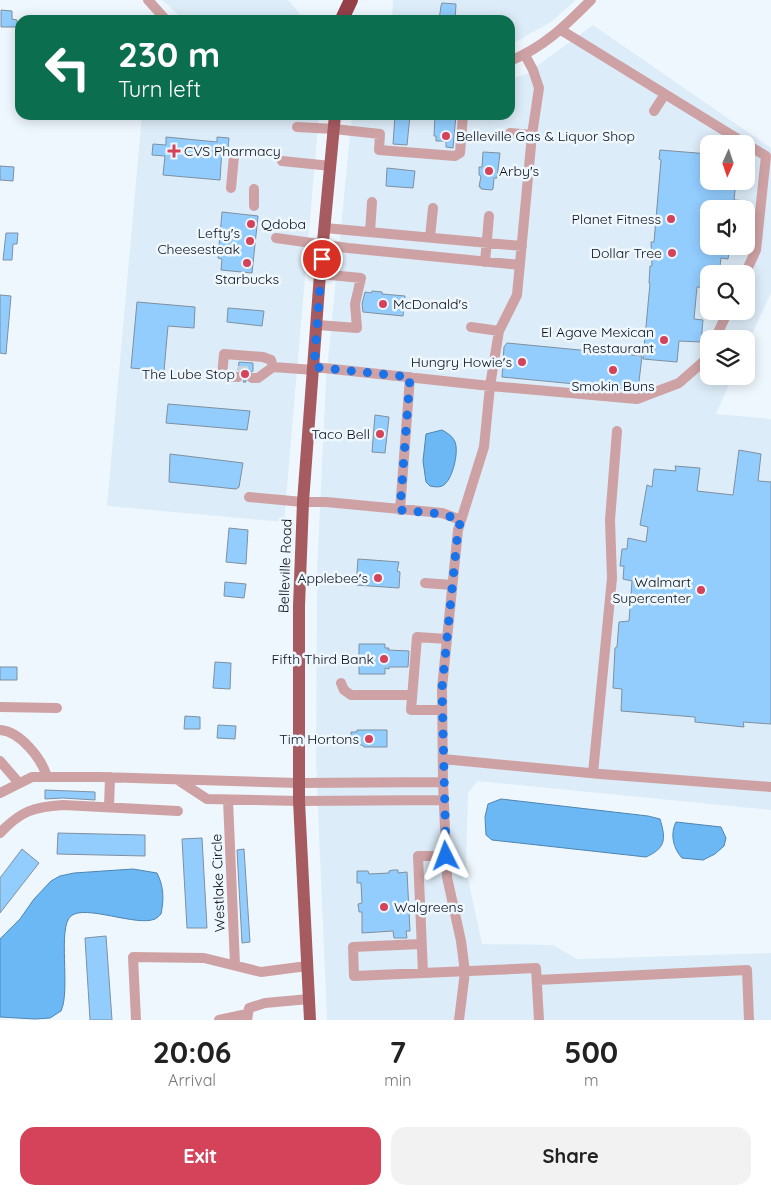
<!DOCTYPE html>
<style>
:root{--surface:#fff;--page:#f2f2f2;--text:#222;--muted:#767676;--accent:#d44359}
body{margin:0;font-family:Quicksand,sans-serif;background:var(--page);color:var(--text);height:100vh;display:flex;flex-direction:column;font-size:19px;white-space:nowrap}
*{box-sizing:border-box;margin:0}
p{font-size:16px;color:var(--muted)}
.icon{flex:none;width:28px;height:28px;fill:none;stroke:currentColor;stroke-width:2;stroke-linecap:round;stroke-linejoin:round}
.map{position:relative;height:1020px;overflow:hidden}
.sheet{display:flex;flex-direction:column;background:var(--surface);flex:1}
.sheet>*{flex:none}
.guide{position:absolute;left:15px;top:15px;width:500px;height:105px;border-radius:15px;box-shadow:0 2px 12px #0003;background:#0b6e4f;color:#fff;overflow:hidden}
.needle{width:32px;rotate:183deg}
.buttons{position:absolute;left:700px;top:135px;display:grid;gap:10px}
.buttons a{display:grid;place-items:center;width:55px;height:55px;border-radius:10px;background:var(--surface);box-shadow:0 2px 12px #0003;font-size:25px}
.pin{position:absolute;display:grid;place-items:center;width:42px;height:42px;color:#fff;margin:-21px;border:2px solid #fff;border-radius:50%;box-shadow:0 1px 5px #0007}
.me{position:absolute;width:55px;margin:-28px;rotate:357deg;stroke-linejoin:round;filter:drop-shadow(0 0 4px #0008)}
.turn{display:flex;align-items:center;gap:18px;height:105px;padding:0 20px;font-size:22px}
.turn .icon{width:65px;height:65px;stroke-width:2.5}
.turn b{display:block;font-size:35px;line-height:42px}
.eta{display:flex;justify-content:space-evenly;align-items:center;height:85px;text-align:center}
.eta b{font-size:30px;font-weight:800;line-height:35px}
.action{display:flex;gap:10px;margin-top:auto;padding:10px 20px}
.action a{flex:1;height:58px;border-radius:15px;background:var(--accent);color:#fff;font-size:20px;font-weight:800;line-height:58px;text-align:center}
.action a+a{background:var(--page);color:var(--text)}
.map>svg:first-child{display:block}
</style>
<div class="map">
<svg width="771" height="1020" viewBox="0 0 771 1020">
<rect width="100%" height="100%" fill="#eff7fe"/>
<path fill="#dcecf8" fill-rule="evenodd" d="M162 0H288L305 20H184Z
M393 0H576L551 22 510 45V20H392Z
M593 25 771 148V293L746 347V339H709V376H733L716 414 771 419V810L477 781 468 793 466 869 482 944 553 945 577 959 771 953V1020H327L316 761 317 571 326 380 352 115H510V79L526 74ZM709 144H746V181H709ZM709 209H746V246H709ZM709 274H746V311H709Z
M142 115H319L284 522 107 506Z"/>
<path fill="#6cb8f4" stroke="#4e85b1" d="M442 430C446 432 452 436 454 440 460 449 453 477 445 484 441 488 435 487 430 486L426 482 423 461 426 434Z
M501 799 648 816 660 819C666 839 666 848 646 857L492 840 486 835 485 817 488 804Z
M676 822 721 827 726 838 724 846 715 854 703 860 682 858C673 848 670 834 676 822Z
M133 869 157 873C164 887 164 899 161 914 159 916 157 918 155 919 137 927 85 904 71 916 57 927 71 990 61 1011L50 1018 35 1019 0 1017V939L20 919 34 899 51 881 60 876 74 873Z"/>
<path fill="#92cdfe" stroke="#7e90a0" d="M442 3 456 4 455 20H439L441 6Z
M1 10 12 11V19L17 20V27H1Z
M395 115H410L407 145 393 144Z
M435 115H456L453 148 446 147V141H436V136H434Z
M166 137 217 142V137L229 138 228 149 222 148 220 180 163 175 165 156 152 155 153 144 166 145Z
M660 150 709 154V181H736L734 200 748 201 747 209H709V246H730L728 259 721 258 719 274H709V288L697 287 694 319 703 320 701 342 679 341 677 362 643 359 650 283H649L650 266H652L651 242H654L661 160 659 159Z
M483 152 500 153 497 178H494L493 189 492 190 481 189V187H479L481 176 479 175V167H482Z
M0 166 14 167 13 181 0 180Z
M387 168 415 171 413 188 386 186Z
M222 212 258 216 252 273 221 270 222 259 218 258Z
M6 233H18L17 244H13L12 260H3Z
M372 291 382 292V294L405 296 403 316 363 312 362 304 365 292 371 293Z
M0 295 11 296 6 354 0 353Z
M137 302 195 307 194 328 168 326 164 371 131 368Z
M228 308 264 311 262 326 227 322Z
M507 343 642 356 638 390 502 377 504 347Z
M239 362 253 363V371L246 375V382H243L245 378 244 374 238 370Z
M168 404 250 411 247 430 166 423Z
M375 415 389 417 385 453 372 452Z
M739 450 761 454 758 481 771 482V724L743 722 744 727 695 722V717L621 711 622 689 613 688 615 648 617 647 619 622 629 621 632 581 623 579 624 566H620L622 549H627L628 538 646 542 648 527 640 525 647 485 652 487 654 469 676 471 675 466 700 468 697 491 733 495Z
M170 454 243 463 239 487 236 489 169 482Z
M229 528 248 530 246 564 226 562Z
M358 559 399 562 397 571 400 572 399 588 356 585Z
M225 582 246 584 244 598 224 596Z
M359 644H385V648H389L388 650 409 651 408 667H389V669L385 668V674H359Z
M215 662 231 663 230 689 213 688Z
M0 667H17V680H0Z
M185 716 200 717V729H184Z
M218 725 236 726 235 739 217 738Z
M357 730H387V747H364L362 745 351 744V732H357Z
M45 790 95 792V800L63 798 45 799Z
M58 833 145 835V856L57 854Z
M202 838 207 928H187L182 839Z
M22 849 39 863 0 913V878Z
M244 849 250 942 242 943 237 850Z
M393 870H398V873L407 872 410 931H406L407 938H394L393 931 362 933V912H359L358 904 362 903 361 883H357V871H368L369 874 389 873V871Z
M106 936 112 1020H90L85 938Z"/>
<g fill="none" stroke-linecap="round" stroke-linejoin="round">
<path stroke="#ccd4db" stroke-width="10" stroke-dasharray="10 5" stroke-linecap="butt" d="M238 371H253"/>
<path stroke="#cea2a4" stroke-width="10" d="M148 0 166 20
M561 30 746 144
M510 61C544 47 565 26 591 0
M654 111 665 94
M297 127 334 129 380 134 379 150 455 156 460 153 463 115
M510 133 532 135
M282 161 331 166
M231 188 234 156
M254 206V189
M325 228 522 246
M370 232 372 202
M430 237 433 208
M276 238 348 248 520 265
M485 262 489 216
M745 274 756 250 766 156 746 144
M318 325 357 328 355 304 361 278 320 274
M471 327 499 331
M715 339 728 311
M273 367 314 370
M314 367 490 386 637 399 679 383 704 361 709 352
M238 377 222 376 224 354 263 357 271 360 273 367 258 378H252
M249 497 303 502H326L442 513 461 520
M400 510 410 377
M425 583 452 585
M341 683 344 690 351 695H412
M0 707 57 708
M442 710H411L417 637 447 639
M0 730C20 731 42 759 47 777
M443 759 600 774 771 787
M0 761 19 783
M593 773 612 578 610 520 617 431
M178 780 207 799 299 801 444 800
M0 793 32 777H101L298 783 443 782
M228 800 235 965
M109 807 110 777
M0 833C21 811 33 807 63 805L178 811
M421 944 353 947 354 976 536 968 539 1020
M423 973 418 856H446
M537 980 747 970 749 1020
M136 1020 133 957 204 958 261 972 307 966
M219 1020 247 1014
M247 1020 249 1008 265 1003 309 999
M459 1020 465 972 461 941 447 877 443 782 442 688 458 530 484 447 490 386 499 331 517 295 532 135 539 88 533 70 525 55"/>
<path stroke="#a65b61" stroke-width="12" d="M310 1020 299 801V606L303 502 320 274 335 115"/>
<path stroke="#954049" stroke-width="14" d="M343 17 351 0"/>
</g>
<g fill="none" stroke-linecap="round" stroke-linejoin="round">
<path stroke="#1a73e8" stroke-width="9" stroke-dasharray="0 16.2" d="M322 259 314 367 410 377 400 510 442 514 461 520 458 530 442 688 446 856"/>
</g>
<g fill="#d44359" stroke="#eff7fe" stroke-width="2">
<circle cx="446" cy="136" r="5"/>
<path d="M171.5 143.5h5v5h5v5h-5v5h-5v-5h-5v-5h5z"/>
<circle cx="489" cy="171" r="5"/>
<circle cx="671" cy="219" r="5"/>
<circle cx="251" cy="224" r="5"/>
<circle cx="250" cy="241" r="5"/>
<circle cx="672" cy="253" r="5"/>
<circle cx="247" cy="263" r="5"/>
<circle cx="383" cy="304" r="5"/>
<circle cx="664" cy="340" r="5"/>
<circle cx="522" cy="362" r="5"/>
<circle cx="613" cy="370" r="5"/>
<circle cx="245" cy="374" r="5"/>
<circle cx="380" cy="434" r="5"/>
<circle cx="378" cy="578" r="5"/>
<circle cx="701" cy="590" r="5"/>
<circle cx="384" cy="659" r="5"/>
<circle cx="369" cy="739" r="5"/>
<circle cx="384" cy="907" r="5"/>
</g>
<g text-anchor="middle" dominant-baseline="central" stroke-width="5" stroke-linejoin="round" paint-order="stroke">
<g font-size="14" fill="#090f15" stroke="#eff7fe" text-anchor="end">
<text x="456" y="136" text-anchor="start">Belleville Gas &amp; Liquor Shop</text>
<text x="184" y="151" text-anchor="start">CVS Pharmacy</text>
<text x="499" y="171" text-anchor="start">Arby's</text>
<text x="661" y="219">Planet Fitness</text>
<text x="261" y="224" text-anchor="start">Qdoba</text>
<text x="240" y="233">Lefty's<tspan x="240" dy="16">Cheesesteak</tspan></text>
<text x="662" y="253">Dollar Tree</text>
<text x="247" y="279" text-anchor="middle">Starbucks</text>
<text x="393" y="304" text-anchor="start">McDonald's</text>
<text x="654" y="332">El Agave Mexican<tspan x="654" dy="16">Restaurant</tspan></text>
<text x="512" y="362">Hungry Howie's</text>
<text x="235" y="374">The Lube Stop</text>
<text x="613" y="386" text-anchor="middle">Smokin Buns</text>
<text x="370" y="434">Taco Bell</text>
<text x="368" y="578">Applebee's</text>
<text x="691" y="582">Walmart<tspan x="691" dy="16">Supercenter</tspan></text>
<text x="374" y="659">Fifth Third Bank</text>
<text x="359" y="739">Tim Hortons</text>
<text x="394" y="907" text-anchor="start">Walgreens</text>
</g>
<g font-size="14" fill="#090f15" stroke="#eff7fe">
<text transform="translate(285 566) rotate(-88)">Belleville Road</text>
<text transform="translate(218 883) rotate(-92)">Westlake Circle</text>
</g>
</g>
</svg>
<div class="buttons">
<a><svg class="needle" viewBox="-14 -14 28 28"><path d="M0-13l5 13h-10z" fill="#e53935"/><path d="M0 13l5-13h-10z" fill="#767676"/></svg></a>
<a><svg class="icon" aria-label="sound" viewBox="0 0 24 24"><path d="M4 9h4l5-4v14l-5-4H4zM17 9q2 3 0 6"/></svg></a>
<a><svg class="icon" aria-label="search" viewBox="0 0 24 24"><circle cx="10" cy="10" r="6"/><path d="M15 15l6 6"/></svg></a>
<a><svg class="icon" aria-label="layers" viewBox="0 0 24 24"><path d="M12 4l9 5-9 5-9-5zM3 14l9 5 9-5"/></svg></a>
</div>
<div class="pin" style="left:322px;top:259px;background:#d93025"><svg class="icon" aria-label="arrive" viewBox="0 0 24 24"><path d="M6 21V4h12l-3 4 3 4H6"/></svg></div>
<svg class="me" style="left:446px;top:856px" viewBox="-20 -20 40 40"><path d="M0-17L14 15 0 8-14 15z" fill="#1a73e8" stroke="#fff" stroke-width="4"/></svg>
<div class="guide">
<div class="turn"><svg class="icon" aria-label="left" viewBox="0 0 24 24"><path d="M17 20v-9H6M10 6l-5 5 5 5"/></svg><div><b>230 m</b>Turn left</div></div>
</div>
</div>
<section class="sheet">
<div class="eta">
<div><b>20:06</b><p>Arrival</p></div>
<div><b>7</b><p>min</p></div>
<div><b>500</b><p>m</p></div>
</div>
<div class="action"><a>Exit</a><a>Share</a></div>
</section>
